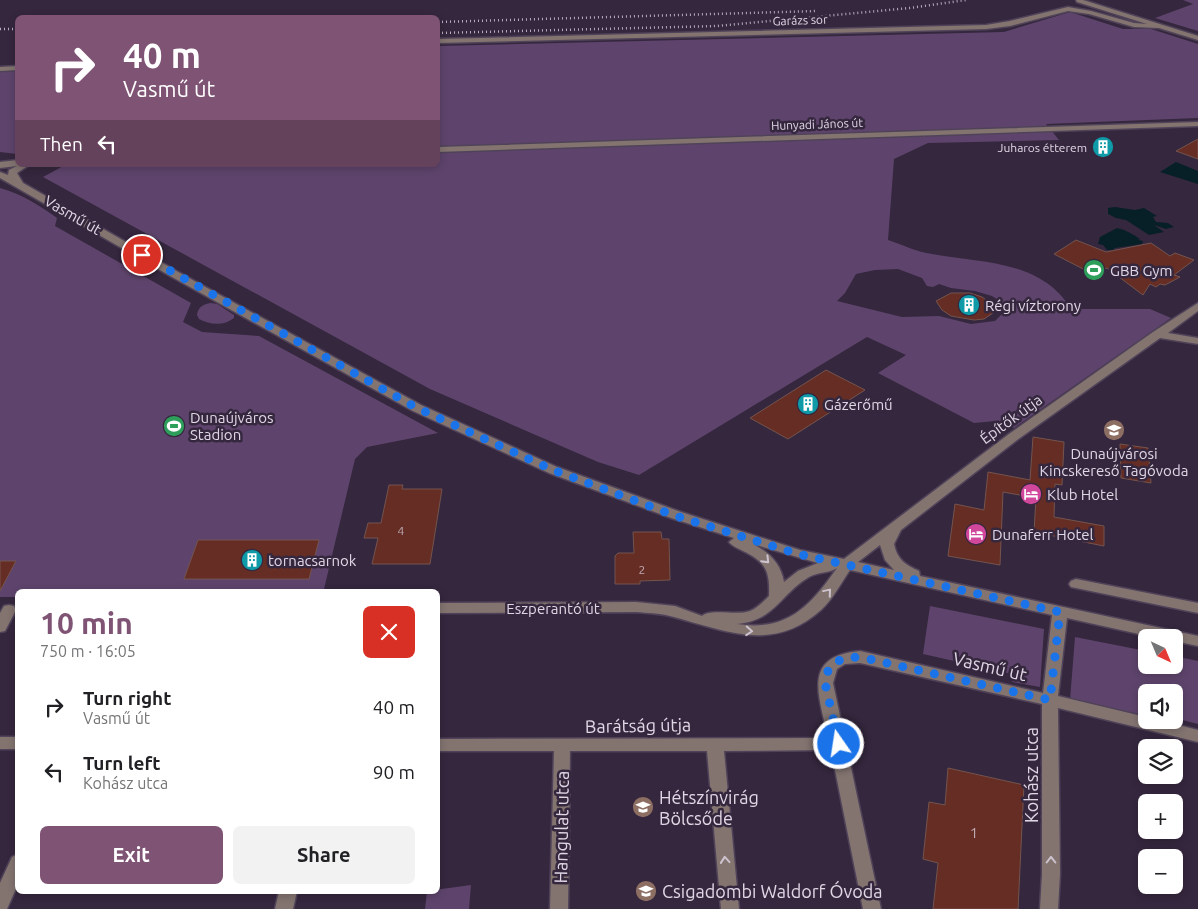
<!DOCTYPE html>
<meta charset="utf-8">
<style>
:root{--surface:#fff;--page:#f2f2f2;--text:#202124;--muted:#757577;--accent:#7f5374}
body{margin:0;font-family:Ubuntu,sans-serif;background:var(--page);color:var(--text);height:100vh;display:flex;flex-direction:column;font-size:19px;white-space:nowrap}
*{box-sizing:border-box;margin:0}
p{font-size:16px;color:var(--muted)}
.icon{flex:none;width:28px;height:28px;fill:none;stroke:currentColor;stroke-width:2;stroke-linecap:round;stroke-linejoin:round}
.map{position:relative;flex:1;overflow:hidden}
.panel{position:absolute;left:15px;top:589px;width:425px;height:305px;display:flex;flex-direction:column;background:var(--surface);border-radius:8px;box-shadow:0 2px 8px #0003}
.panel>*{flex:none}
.guide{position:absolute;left:15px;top:15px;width:425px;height:152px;border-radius:8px;box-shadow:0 2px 8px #0003;background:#7f5374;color:#fff;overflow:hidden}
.needle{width:32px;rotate:136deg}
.fabs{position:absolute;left:1138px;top:629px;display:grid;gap:10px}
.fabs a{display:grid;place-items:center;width:45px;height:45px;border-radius:8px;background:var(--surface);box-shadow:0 2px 8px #0003;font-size:25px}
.pin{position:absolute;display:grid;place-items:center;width:42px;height:42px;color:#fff;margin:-21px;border:2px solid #fff;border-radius:50%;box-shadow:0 1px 5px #0007}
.me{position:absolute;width:55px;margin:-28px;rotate:347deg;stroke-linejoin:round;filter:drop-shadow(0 0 4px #0008)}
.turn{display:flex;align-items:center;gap:18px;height:105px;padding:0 25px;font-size:22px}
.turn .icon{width:65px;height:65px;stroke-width:2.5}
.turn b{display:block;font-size:35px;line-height:42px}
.then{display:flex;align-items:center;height:48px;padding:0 25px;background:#0003;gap:10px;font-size:19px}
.round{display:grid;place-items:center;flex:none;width:52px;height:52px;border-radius:8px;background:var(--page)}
.head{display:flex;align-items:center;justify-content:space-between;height:85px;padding:0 25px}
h1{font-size:30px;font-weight:600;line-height:38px;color:var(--accent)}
.cta{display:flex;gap:10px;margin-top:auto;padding:10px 25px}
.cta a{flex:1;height:58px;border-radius:8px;background:var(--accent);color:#fff;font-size:20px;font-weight:600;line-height:58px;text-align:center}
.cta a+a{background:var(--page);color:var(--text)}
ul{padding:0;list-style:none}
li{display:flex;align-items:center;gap:15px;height:65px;padding:0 25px}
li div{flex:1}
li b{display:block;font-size:19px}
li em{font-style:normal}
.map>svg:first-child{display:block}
</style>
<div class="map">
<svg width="1198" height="909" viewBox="0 0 1198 909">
<rect width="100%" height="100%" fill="#35273e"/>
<path fill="#5e446c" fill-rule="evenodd" d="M1183 0H1198V31L1155 18 1193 4Z
M1070 12 1123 29H1151L1198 44V118L1046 124 1059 140 928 143 894 159 888 240C903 245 917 252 932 254 981 263 1042 260 1071 309H1150L1171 318 1014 428 995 421 974 423 878 373 906 355 867 337 639 475 598 462 430 389 43 177 65 165H438V46L1004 32ZM898 269 922 278 927 286 933 287 939 284 951 288 975 291 992 296 1000 301 1003 308V313L995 321 971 324 939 316 902 317 837 301 845 293 856 274 875 270Z
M0 70H17V154L0 152Z
M0 188C22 194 39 205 57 218L55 226 191 303 183 322 202 332 259 336 438 433 367 447 355 459 324 589H313L312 591H18L17 597H0Z
M211 303 217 304 234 315V318C224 326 210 325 199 319L197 315C198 307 203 304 211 303Z
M930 606 1044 629 1040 687 1012 682V674L923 654Z
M1075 637 1146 651V665H1174V656L1198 661V724L1182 720V728L1149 720H1174V692H1146V719L1070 700Z
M471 885 469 909H425L427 891Z"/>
<path fill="#072027" d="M1176 162 1198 171V184L1160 172Z
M1115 207 1135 210 1144 208 1157 216 1153 217 1156 222 1168 223 1174 227 1166 229 1154 225 1164 232 1149 235 1126 220 1116 218 1108 214V208Z
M1117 228C1126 230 1133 234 1140 239L1138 240 1143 241 1142 244 1115 248 1113 250H1107L1103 245 1098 244 1100 237Z"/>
<path fill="#652d24" stroke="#74544e" d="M1198 139V159L1176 151Z
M1076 240 1106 252 1151 243 1170 256 1175 253 1194 260 1174 275 1180 277 1165 285 1160 284 1156 287 1150 284 1143 295 1107 268 1089 272 1054 254Z
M951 293H970L982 297 992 304 994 307 993 313 984 319 974 320 951 316 942 310 936 301Z
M826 370 865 390 788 439 750 418Z
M1033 437 1064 442 1062 485 1055 484 1054 517 1104 526V546L1034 532 1036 498 1003 492 1000 565 948 556 955 504 984 510 988 472 1030 480Z
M1120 444 1148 448 1151 483 1121 478Z
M389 485H403L402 489H442L430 564H372L378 538H364L368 523H381Z
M633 532H661L662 539H669L670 580 640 581V584H615V556L618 553H634Z
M198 540H319L309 579H184Z
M0 561H16L0 591Z
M948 768 1024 785 1018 909H933L938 863 923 859 929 802 945 805Z"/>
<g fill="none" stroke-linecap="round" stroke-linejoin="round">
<g stroke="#504359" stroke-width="3">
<path id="minor" d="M1076 0H1083L1198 36V40L1159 28 1134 27 1089 14 1068 11 1010 26 986 29 438 43V39L986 25 1010 21 1068 7 1091 11 1134 23 1147 24 1077 2Z
M18 66V70L0 71V67Z
M1198 122V126L438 152V147Z
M18 160V165H29L17 173 23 183 180 273 421 405 557 467 681 512 800 550 844 559 1009 434 1153 332 1198 303V311L1168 333 1198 338V344L1160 338 1017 440 901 530 894 544C897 559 905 565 919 571L920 576 1198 636V646L1174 641V638H1157L1067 618 1058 696 1146 717V720H1158L1198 730V742L1058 708 1060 874 1058 909H1040L1042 874V704L860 663 845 664 837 669 833 683 881 909H863L831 750 724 751 739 909H721L707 751H570L568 909H550L554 751H438V739L828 738C820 697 800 656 860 651L1043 693 1052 615 850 570C841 583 833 599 821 610 772 654 724 630 670 616 659 613 647 613 636 612L438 613V603L636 602 675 606 702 616C710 608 737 616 750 611 757 608 763 602 769 596 770 571 766 562 743 551 738 548 733 547 729 542L734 538 671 518 549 473 413 411 172 277 0 178V172L8 175 9 170 17 166 0 168V162ZM753 544 818 563 798 571 784 582C781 564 769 552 753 544ZM880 545 885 560 894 570 858 562ZM837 568C811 605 788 632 737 624 776 620 780 594 809 577 817 572 831 573 837 568Z
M1076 579 1198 603V613L1071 587 1069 584 1071 581Z
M9 605 14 606 16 610 5 631 0 632V613L4 606Z
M0 737H18V749H0Z
M18 854V884L7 909H0V883L12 857Z
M279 891H297L293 909H275Z"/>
</g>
<use href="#minor" fill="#837470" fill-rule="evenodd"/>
<path stroke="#b8aebf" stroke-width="2.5" stroke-dasharray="1 3" stroke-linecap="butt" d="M438 22 817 11
M0 29H18
M438 33 717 26 910 8 966 0"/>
</g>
<defs><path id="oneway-chevron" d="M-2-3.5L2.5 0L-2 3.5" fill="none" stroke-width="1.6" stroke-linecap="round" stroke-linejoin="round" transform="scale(1.25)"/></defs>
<g stroke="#cdc3ce">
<use href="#oneway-chevron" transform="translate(766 560) rotate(46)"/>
<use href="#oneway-chevron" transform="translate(828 592) rotate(-50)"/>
<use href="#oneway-chevron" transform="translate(749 631) rotate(4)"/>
<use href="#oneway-chevron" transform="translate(725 860) rotate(-95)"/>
<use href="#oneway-chevron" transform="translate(1051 860) rotate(-90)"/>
</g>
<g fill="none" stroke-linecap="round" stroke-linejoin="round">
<path stroke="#1a73e8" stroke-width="9" stroke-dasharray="0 16.2" d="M142 255 417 408 553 470 676 516 798 554 1060 612 1050 700 860 657C841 658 827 661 825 683L839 744"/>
</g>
<defs>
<g id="building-disc" transform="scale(1.125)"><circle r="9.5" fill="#0f9aa8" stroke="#35273e"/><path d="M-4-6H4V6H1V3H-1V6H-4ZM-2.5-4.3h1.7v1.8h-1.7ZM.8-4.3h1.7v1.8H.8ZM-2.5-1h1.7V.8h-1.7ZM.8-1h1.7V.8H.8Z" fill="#fff"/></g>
<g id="stadium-disc" transform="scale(1.125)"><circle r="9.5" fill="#2e9e5b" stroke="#35273e"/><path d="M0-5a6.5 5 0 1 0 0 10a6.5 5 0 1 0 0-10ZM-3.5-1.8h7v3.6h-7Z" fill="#fff"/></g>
<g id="school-disc" transform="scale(1.125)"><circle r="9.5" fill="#8d6e63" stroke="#35273e"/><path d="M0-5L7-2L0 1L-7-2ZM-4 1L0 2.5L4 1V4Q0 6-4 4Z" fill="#fff"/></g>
<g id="hotel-disc" transform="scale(1.125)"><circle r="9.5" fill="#d1479c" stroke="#35273e"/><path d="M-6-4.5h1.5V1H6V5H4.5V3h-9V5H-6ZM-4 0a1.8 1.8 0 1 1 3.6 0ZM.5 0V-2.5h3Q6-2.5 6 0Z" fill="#fff"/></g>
</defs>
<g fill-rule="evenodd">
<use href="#building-disc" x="1103" y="147"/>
<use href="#stadium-disc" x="1094" y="270"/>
<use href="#building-disc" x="969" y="305"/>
<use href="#building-disc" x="808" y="404"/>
<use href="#stadium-disc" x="174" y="426"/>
<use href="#school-disc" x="1114" y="430"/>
<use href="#hotel-disc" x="1031" y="494"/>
<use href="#hotel-disc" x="976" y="534"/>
<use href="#building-disc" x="252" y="560"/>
<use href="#school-disc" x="643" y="807"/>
<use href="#school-disc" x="646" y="891"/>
</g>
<g text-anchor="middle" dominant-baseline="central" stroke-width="5" stroke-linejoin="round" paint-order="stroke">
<g font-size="12" fill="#e0d7e6" stroke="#35273e">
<text transform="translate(800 20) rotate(-2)">Garázs sor</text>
<text transform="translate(817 124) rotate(-2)">Hunyadi János út</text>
</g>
<g font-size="12" fill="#e0d7e6" stroke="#35273e" text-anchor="end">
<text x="1087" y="147">Juharos étterem</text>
</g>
<g font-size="12" fill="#c1acb6">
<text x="401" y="530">4</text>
<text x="642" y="569">2</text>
</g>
<g font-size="15" fill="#e0d7e6" stroke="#35273e">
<text transform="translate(73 215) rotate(30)">Vasmű út</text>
<text transform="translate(1011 419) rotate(-36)">Építők útja</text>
<text x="553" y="608">Eszperantó út</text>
</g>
<g font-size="15" fill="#e0d7e6" stroke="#35273e" text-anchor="start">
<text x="1110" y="270">GBB Gym</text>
<text x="985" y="305">Régi víztorony</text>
<text x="824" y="404">Gázerőmű</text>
<text x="190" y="417">Dunaújváros<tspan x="190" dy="17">Stadion</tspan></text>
<text x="1114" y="453" text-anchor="middle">Dunaújvárosi<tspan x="1114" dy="17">Kincskereső Tagóvoda</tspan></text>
<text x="1047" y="494">Klub Hotel</text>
<text x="992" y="534">Dunaferr Hotel</text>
<text x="268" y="560">tornacsarnok</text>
</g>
<g font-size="15" fill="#c1acb6">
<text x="974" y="832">1</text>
</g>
<g font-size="18" fill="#e0d7e6" stroke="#35273e">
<text transform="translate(990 666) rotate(13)">Vasmű út</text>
<text transform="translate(638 725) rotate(-1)">Barátság útja</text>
<text transform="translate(1031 775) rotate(-90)">Kohász utca</text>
<text transform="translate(561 827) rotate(-89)">Hangulat utca</text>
</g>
<g font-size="18" fill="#e0d7e6" stroke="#35273e" text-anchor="start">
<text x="659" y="797">Hétszínvirág<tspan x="659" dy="21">Bölcsőde</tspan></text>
<text x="662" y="891">Csigadombi Waldorf Óvoda</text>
</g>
</g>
</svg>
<div class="fabs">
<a><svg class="needle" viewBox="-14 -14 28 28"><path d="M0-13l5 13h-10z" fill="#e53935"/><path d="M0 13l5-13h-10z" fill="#757577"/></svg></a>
<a><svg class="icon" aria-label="sound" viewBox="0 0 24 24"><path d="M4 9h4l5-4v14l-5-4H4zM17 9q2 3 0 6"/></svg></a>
<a><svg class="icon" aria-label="layers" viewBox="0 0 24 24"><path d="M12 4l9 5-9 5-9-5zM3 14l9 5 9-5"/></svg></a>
<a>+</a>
<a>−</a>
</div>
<div class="pin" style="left:142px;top:255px;background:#d93025"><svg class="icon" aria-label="arrive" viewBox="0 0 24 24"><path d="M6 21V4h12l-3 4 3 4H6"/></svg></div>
<svg class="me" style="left:839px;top:744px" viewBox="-20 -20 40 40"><circle r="17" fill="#1a73e8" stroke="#fff" stroke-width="3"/><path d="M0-11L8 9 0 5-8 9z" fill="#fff"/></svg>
<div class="guide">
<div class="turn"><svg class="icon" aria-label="right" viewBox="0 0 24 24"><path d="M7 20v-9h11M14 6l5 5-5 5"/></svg><div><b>40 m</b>Vasmű út</div></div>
<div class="then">Then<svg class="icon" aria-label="left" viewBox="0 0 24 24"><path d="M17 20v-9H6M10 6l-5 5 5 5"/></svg></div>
</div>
<section class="panel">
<div class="head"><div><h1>10 min</h1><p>750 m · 16:05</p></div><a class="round" style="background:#d93025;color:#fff"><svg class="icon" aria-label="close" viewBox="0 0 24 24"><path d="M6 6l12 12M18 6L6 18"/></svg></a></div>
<ul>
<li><svg class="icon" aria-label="right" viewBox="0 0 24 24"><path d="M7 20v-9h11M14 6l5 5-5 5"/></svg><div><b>Turn right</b><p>Vasmű út</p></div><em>40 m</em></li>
<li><svg class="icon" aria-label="left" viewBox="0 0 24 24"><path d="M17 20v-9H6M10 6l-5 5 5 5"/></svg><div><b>Turn left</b><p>Kohász utca</p></div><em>90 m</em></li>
</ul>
<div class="cta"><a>Exit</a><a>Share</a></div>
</section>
</div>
